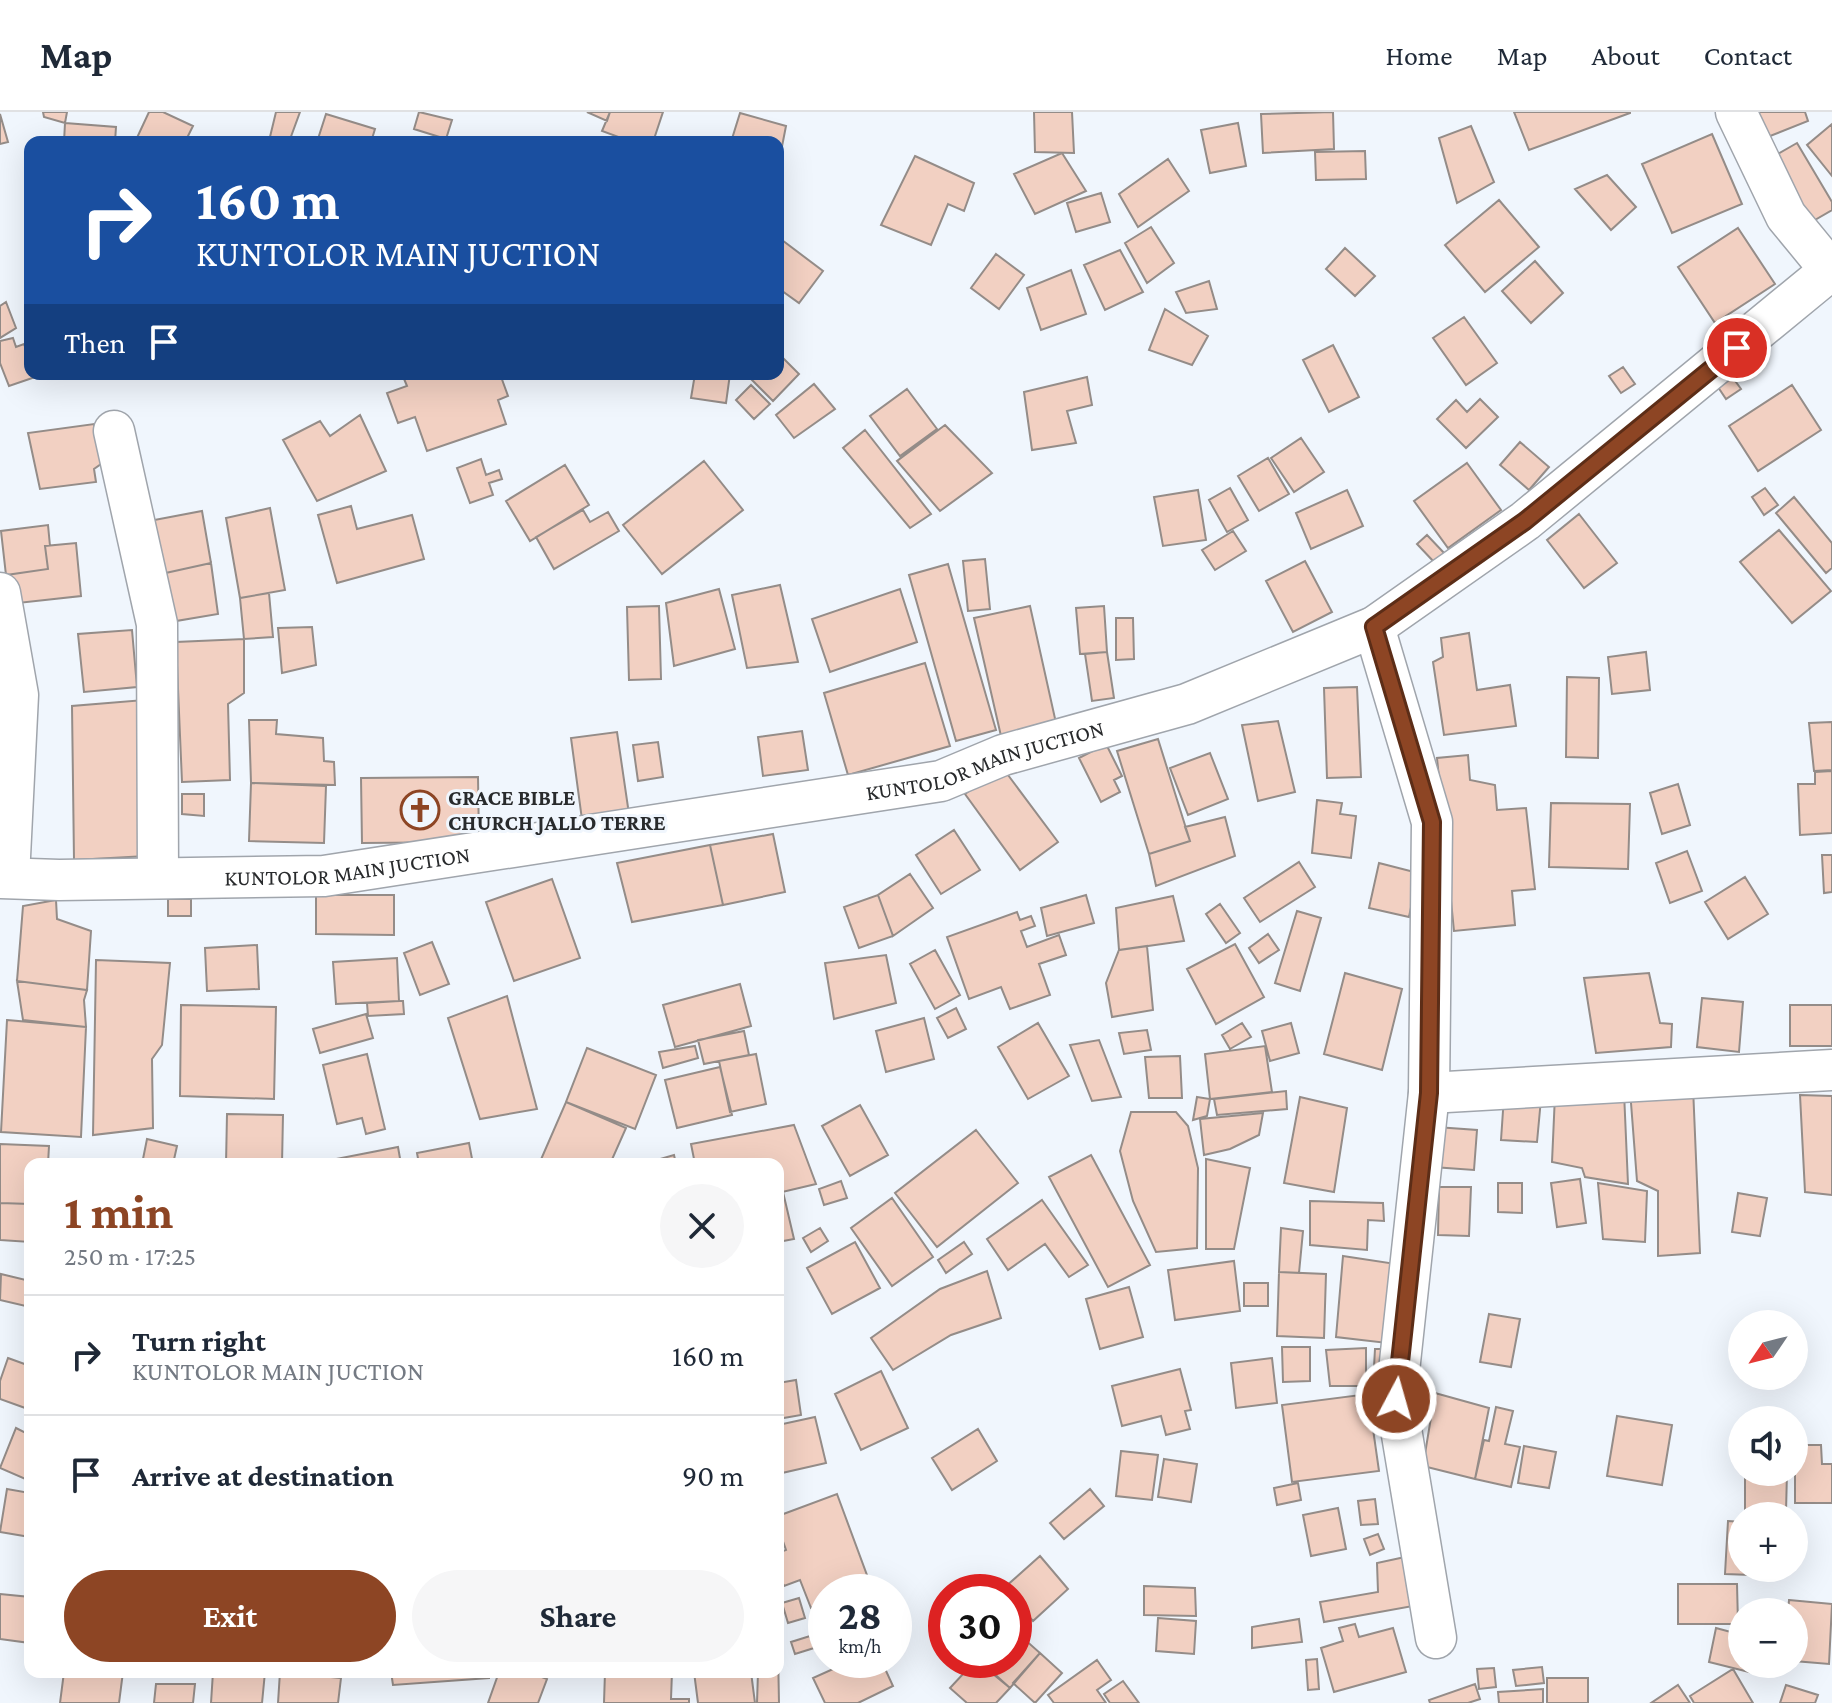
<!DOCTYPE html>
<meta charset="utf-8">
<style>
:root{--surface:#fff;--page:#f6f6f7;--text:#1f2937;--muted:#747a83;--line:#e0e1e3;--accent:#8d4524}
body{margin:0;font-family:"Crimson Pro",serif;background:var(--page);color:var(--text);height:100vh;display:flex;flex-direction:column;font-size:30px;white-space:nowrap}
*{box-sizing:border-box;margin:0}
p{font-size:26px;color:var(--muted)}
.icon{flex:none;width:44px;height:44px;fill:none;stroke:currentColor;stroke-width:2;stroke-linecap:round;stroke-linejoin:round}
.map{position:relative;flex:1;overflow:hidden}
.drawer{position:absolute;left:24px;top:1046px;width:760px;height:520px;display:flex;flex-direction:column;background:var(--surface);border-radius:16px;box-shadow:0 8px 32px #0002}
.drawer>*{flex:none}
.banner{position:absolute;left:24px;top:24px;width:760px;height:244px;border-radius:16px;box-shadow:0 8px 32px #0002;background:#1a4fa0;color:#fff;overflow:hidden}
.needle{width:52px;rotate:235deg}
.tools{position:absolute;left:1728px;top:1198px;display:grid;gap:16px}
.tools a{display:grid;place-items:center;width:80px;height:80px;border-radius:50%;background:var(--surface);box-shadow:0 8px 32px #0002;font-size:40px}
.speed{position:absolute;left:808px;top:1462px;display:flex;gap:16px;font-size:40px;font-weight:700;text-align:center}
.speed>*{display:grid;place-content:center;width:104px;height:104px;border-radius:50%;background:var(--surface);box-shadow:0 8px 32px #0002;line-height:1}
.speed small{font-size:20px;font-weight:400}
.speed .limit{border:12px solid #d22;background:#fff;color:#111}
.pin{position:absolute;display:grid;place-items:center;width:68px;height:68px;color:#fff;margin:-34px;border:4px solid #fff;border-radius:50%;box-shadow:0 2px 8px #0007}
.me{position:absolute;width:88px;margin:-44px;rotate:6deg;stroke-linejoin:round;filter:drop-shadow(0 0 6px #0008)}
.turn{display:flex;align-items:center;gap:28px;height:168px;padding:0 40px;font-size:36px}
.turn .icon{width:104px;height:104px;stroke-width:2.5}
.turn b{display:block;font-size:56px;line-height:68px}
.then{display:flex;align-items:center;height:76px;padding:0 40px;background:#0003;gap:16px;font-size:30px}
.round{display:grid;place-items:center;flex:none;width:84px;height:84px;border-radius:42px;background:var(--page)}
.summary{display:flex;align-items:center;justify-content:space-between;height:136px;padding:0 40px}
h1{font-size:48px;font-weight:700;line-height:60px;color:var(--accent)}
.cta{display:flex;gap:16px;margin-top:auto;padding:16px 40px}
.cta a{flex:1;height:92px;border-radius:48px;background:var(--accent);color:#fff;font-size:32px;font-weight:700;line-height:92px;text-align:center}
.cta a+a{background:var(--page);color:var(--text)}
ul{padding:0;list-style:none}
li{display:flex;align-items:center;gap:24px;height:120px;padding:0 40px;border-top:2px solid var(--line)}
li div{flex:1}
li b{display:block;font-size:30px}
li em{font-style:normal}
header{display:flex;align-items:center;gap:48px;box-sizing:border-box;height:112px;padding:0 40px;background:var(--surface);border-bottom:2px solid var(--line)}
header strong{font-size:38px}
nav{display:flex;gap:44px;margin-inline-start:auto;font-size:28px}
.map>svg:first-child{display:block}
</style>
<header>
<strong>Map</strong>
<nav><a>Home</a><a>Map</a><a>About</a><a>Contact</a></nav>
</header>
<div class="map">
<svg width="1832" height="1591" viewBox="0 0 1832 1591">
<rect width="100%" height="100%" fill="#f0f6fd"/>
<path fill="#f2d0c2" stroke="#948c88" stroke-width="2" d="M43 0H67L65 11 44 5Z
M149 0H163L193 14 185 30H135Z
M276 0H300L289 30 269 29Z
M419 0 452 8 446 27 414 17Z
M587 0H610L607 9Z
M610 0H663L653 30H632L602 19Z
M1034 0H1072L1074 41 1035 40Z
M1333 0 1334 37 1263 41 1261 2Z
M1514 0H1630V1L1529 38Z
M1749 0H1805L1808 9 1760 28Z
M740 1 786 14 778 55V30H731Z
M0 2 8 30 0 32Z
M326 2 375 17 371 30H317Z
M65 11 116 15 115 30H64Z
M1238 11 1246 54 1210 61 1201 18Z
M1832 12V64L1807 33Z
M1471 14 1494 70 1457 91 1439 26Z
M1712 22 1742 92 1672 121 1642 52Z
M1797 31 1832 90V98L1808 112 1769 47Z
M1365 39 1366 67 1316 68 1315 40Z
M1062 41 1086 79 1035 102 1014 62Z
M915 44 974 71 964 99 948 92 931 133 881 113Z
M1168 47 1189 79 1138 115 1119 82Z
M1607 63 1636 95 1611 118 1575 77Z
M1101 81 1110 110 1076 120 1067 91Z
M1499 88 1539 135 1485 180 1445 133Z
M1151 115 1174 151 1147 171 1125 131Z
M1738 116 1775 172 1715 211 1678 155Z
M778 125 823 159 799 191 778 176Z
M1345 136 1375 164 1355 184 1326 157Z
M1120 138 1143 180 1105 198 1084 153Z
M996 142 1024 163 999 197 971 176Z
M1535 149 1563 181 1531 211 1502 179Z
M1071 158 1086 202 1041 218 1027 176Z
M1209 169 1217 197 1186 201 1176 180Z
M6 190 16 216 0 226V194Z
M1165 197 1208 224 1192 253 1149 238Z
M1464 205 1497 251 1466 273 1433 226Z
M13 226 16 235 24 232 30 248V262H44L9 274 0 251V229Z
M1333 233 1359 285 1329 300 1303 248Z
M778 241 799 262 773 289 746 262H778Z
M1623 255 1635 272 1621 281 1609 264Z
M1728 259 1741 277 1726 287 1714 269Z
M402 262H500L508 284 498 288 506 312 427 339 415 305 398 311 387 281 407 274Z
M695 262H730L726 291 691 286Z
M1087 265 1092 293 1067 299 1076 331 1032 338 1024 280Z
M814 272 835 297 794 326 776 303Z
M751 273 770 292 754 307 736 288Z
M1792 273 1821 318 1758 359 1729 314Z
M907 277 937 317 900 344 870 304Z
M1480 287 1498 305 1466 336 1437 307 1456 288 1467 300Z
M360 303 386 359 317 389 283 328 320 309 330 324Z
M94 312 101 352 94 357 96 370 40 377 28 321Z
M945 313 992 361 940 399 897 349Z
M865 318 931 402 910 416 843 336Z
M1301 326 1324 360 1294 380 1271 346Z
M1520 330 1549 355 1529 378 1500 353Z
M1268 346 1289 382 1259 399 1238 364Z
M481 347 486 363 499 358 502 367 489 371 493 383 470 391 457 356Z
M704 349 743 398 662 462 623 413Z
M1467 351 1501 398 1448 436 1414 389Z
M565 353 589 393 530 429 506 389Z
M1230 376 1248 408 1227 420 1209 388Z
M1765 376 1778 393 1764 403 1752 385Z
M1198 378 1206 428 1163 434 1154 385Z
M1347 378 1363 414 1311 437 1296 401Z
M1794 385 1832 431V456L1826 461 1776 401Z
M351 394 357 417 412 403 424 447 337 471 318 403Z
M270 396 285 478 240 486 226 406Z
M583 398 590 410 608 400 619 419 554 457 536 425Z
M202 399 211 451 161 462 149 409Z
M1579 402 1617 451 1584 476 1547 428Z
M48 413 50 434H45L48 457 6 463 1 419Z
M1779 418 1831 479 1792 511 1740 450Z
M1233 419 1246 439 1215 458 1202 438Z
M1427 423 1445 442 1435 451 1417 432Z
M76 431 81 484 9 492 6 463 48 457 45 434Z
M985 447 990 497 968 499 963 449Z
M1305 449 1332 500 1293 520 1266 469Z
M211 451 218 502 176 509 161 462Z
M948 452 996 618 956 629 909 463Z
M780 473 798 550 747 556 732 483Z
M719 477 735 537 674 554 666 491Z
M900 477 917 530 830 560 812 507Z
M269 481 273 525 244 527 240 486Z
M659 494 661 567 629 568 627 495Z
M1030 494 1056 611 1001 624 974 506Z
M1104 494 1107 540 1080 542 1076 496Z
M1116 506H1133L1134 547 1116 548Z
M312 515 316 553 282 561 278 516Z
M132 518 137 575 84 580 78 522Z
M1469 521 1477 578 1510 573 1516 614 1444 623 1433 550 1443 545 1441 526Z
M244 527V581L228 592 230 668 182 670 176 530Z
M1107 540 1114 586 1092 589 1085 542Z
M1646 540 1650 578 1612 582 1608 545Z
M925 551 950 634 848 663 824 581Z
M1567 565 1599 566 1598 646 1566 645Z
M1357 575 1361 665 1327 666 1324 576Z
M144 588 147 744 74 748 72 594Z
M249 608H277L276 622 323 626 324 649 334 650 335 673 251 671Z
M1278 609 1295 680 1258 689 1242 613Z
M1832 610V658L1814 659 1809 611Z
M802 619 808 658 763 664 758 625Z
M617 620 630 709 583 715 571 626Z
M1158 627 1190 729 1149 742 1117 639Z
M658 630 663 665 638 669 633 633Z
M1106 632 1122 664 1114 668 1120 680 1101 690 1079 646Z
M1210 641 1228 687 1188 703 1170 656Z
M1468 643 1470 668 1495 673 1497 698 1526 696 1535 777 1512 779 1515 813 1454 819 1437 646Z
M1002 655 1058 730 1020 758 965 682Z
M1832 659V721L1800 723 1798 672H1815V660Z
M478 665 479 730 362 731 361 666Z
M251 671 326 674 324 731 249 729Z
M1678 672 1690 713 1662 722 1650 681Z
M182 682H204V704L182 702Z
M1317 688 1342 691 1340 702 1356 704 1351 746 1312 741Z
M1551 691 1630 692 1628 757 1549 755Z
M1225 705 1235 744 1156 774 1149 742 1190 729 1185 715Z
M954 718 980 758 941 782 916 743Z
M773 722 785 780 723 793 710 733Z
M710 733 723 793 632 810 617 751Z
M1687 739 1702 779 1670 791 1656 751Z
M1822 743H1832V780L1824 781Z
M1299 750 1315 775 1260 810 1244 786Z
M1379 751 1418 761 1409 805 1369 796Z
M910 762 933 796 893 824 878 783Z
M1745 765 1768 802 1728 827 1705 790Z
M552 767 580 846 514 869 486 790Z
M316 783H394V823L316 822Z
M878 783 893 824 859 836 844 795Z
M1086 783 1094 811 1047 824 1041 796Z
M1173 784 1184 829 1119 838 1116 796Z
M168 787H191V804H168Z
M56 788 57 807 91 819 87 878 17 869 23 794Z
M1220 792 1240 821 1226 831 1206 802Z
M1297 799 1321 806 1300 879 1275 871Z
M1017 800 1020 808 1031 804 1035 814 1021 819 1027 835 1059 823 1066 843 1039 852 1050 883 1010 897 1001 875 969 887 947 825Z
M1268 822 1279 838 1259 851 1249 836Z
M432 830 449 872 420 883 404 841Z
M1235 832 1264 885 1216 912 1187 857Z
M257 833 259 877 207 879 205 836Z
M1147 834 1153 898 1112 905 1106 871 1119 838Z
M935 838 960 883 935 897 910 852Z
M886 843 896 891 834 907 825 851Z
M397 846 399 889 336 892 333 850Z
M96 848 170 851 162 933 152 947 153 1016 93 1023Z
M1345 861 1402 877 1382 958 1324 942Z
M1649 861 1660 911 1672 912 1671 935 1596 941 1584 866Z
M17 869 87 878 84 888 86 915 23 908Z
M740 872 751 914 675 935 663 893Z
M507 884 537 997 480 1007 448 906Z
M1702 886 1743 890 1739 940 1697 935Z
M399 889H403L404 902 368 904 367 891Z
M181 893 276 895 274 987 180 984Z
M1790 893H1832V934H1790Z
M956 896 966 917 948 926 937 906Z
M366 902 373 926 320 941 313 917Z
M924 906 934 947 886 960 876 919Z
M7 908 86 915 81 1025 1 1020Z
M1038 911 1069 964 1028 987 998 935Z
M1242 911 1251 925 1230 937 1222 923Z
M1291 911 1299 941 1270 949 1262 919Z
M1147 918 1151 938 1124 942 1119 921Z
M744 919 749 943 704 952 698 928Z
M1099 928 1121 985 1092 989 1070 933Z
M695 934 698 946 663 956 659 940Z
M1265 934 1272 980 1210 987 1205 942Z
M587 936 656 963 635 1017 566 990Z
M367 942 385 1017 366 1022 362 1006 337 1012 323 953Z
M756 942 766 992 730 1000 719 949Z
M1180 944 1182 986H1149L1145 945Z
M720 955 732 1003 677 1016 665 968Z
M1693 975 1700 1141 1658 1144V1079L1637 1069 1630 978Z
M1286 979 1287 997 1217 1003 1214 987Z
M1624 980 1628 1072 1585 1065 1582 1056 1552 1050 1555 983Z
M1800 983 1832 984V1083L1805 1080Z
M1504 984 1541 987 1537 1030 1501 1028Z
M1197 985 1210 987 1207 1004 1193 1008Z
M1300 985 1347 996 1334 1080 1284 1071Z
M566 990 626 1016 610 1052H539Z
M860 993 888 1043 850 1064 822 1014Z
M1131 1000H1176L1188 1014 1198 1056 1197 1136 1156 1140 1133 1089 1120 1039Z
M1263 1001 1259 1023 1230 1037 1204 1043 1200 1007Z
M227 1002 283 1003 282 1052H226Z
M794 1013 816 1072 778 1081V1052H695L691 1032Z
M1436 1015 1477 1018 1474 1058 1433 1055Z
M976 1018 1018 1071 937 1135 895 1081Z
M147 1027 177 1034 173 1052H142Z
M469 1031 473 1052H419L417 1041Z
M0 1032 49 1034 48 1052H30V1092L0 1091Z
M398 1035 401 1052H332L331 1048Z
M674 1043 676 1052H643Z
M1091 1043 1150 1153 1108 1175 1049 1065Z
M1206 1047 1250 1056 1234 1137H1206Z
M1580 1067 1586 1111 1557 1115 1551 1071Z
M841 1069 847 1086 824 1093 819 1077Z
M1498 1071H1522V1101L1498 1100Z
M1598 1071 1647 1079 1645 1130 1603 1127Z
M1439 1075H1471L1469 1124 1438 1123Z
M783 1080 794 1127 778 1130V1081Z
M1738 1081 1767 1086 1760 1124 1732 1120Z
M892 1086 933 1145 892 1174 851 1116Z
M1042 1088 1088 1153 1069 1165 1045 1132 1008 1158 987 1127Z
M1310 1089 1383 1091 1384 1109 1368 1108 1367 1138 1310 1133Z
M0 1091 30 1092V1130L0 1128Z
M820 1116 828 1129 811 1140 803 1126Z
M1281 1116 1303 1119 1299 1161 1279 1160Z
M855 1130 880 1176 832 1202 807 1156Z
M964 1130 972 1142 946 1161 938 1148Z
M1343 1144 1396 1152 1387 1231 1336 1225Z
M1234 1149 1240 1199 1175 1208 1168 1158Z
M987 1159 1001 1206 951 1223 893 1258 871 1226 940 1177Z
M1279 1160 1326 1162 1324 1226 1277 1224Z
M1 1162 30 1169V1195L0 1188Z
M1244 1171H1268V1194H1244Z
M1129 1175 1143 1225 1100 1237 1086 1187Z
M1489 1202 1520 1207 1511 1255 1480 1250Z
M1282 1235H1310V1269L1283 1270Z
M1366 1236V1274H1330L1326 1238Z
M1375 1237H1389L1387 1258 1374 1255Z
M8 1246 30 1254 28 1297 0 1287V1269Z
M1272 1246 1277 1291 1236 1296 1231 1251Z
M1180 1257 1191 1298 1185 1299 1190 1317 1166 1323 1161 1304 1122 1314 1112 1274Z
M881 1259 908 1316 861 1338 835 1282Z
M796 1268 801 1303 778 1307V1271Z
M1435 1281 1489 1296 1475 1367 1423 1354Z
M1368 1282 1379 1359 1292 1370 1282 1293Z
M1496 1295 1513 1299 1505 1332 1520 1335 1511 1375 1475 1367 1484 1328 1489 1329Z
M1617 1304 1672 1313 1662 1373 1607 1364Z
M815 1305 826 1351 782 1361 778 1343V1313Z
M16 1316 30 1323V1369L0 1356Z
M978 1317 997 1349 952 1378 932 1346Z
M1795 1333H1821L1822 1352H1832V1391H1795Z
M1524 1334 1556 1340 1549 1376 1518 1371Z
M1121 1339 1158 1343 1152 1388 1116 1384Z
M1164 1347 1197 1352 1191 1390 1158 1385Z
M1745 1360H1787L1786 1400 1745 1399Z
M1298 1371 1301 1388 1277 1393 1274 1376Z
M7 1377 30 1381V1425L0 1420Z
M1090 1377 1104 1394 1064 1427 1050 1411Z
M837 1382 871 1474 854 1480H826V1490L811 1496 800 1468 784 1474 778 1459V1441L786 1438 778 1415V1404Z
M1375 1387 1378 1412 1361 1413 1358 1389Z
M1338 1396 1346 1437 1311 1444 1303 1403Z
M1728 1409 1742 1410V1456H1780L1779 1464 1725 1462Z
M1378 1422 1384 1437 1370 1443 1364 1427Z
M1040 1444 1068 1477 1033 1509 1014 1488V1480H1007L1004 1476Z
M1405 1445 1413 1494 1324 1510 1320 1490 1378 1480 1377 1451Z
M1678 1472H1737L1738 1512H1678Z
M1144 1474 1195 1476 1196 1504 1144 1503Z
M0 1482 30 1485V1531L0 1527Z
M799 1486 805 1506 788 1511 782 1491Z
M1789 1488 1832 1492 1829 1552 1794 1549V1500H1788Z
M946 1499V1527L933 1511Z
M1158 1506 1196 1509 1194 1542 1156 1539Z
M1299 1507 1302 1530 1252 1536V1515Z
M1355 1512 1359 1525 1393 1516 1406 1560 1334 1580 1321 1536 1343 1529 1339 1516Z
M1716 1516 1742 1523V1552H1750L1749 1560 1709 1550Z
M1014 1518 1040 1541 1010 1576 979 1548H1014Z
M810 1524 814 1536 795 1542 791 1530Z
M778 1538 779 1591H757L758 1560H778Z
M1040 1541 1062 1561 1035 1591 1013 1571Z
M1317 1547 1319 1577 1308 1578 1306 1548Z
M853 1548H881L893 1574 858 1591H825L813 1566Z
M976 1548 1010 1576 996 1591H967L950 1576Z
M1097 1548 1111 1568 1097 1578 1106 1591H1054L1048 1583Z
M1542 1555 1544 1571 1516 1574 1513 1558Z
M1494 1556 1496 1575 1479 1577 1477 1557Z
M1733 1557 1753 1591H1694L1690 1584Z
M64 1560H123L119 1591H60Z
M164 1560H208V1563Z
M213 1560H265L262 1591H211Z
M280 1560 341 1566 338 1591H278Z
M391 1560H489V1566L393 1573Z
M499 1560H529L547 1567 538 1591H488Z
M605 1560H672L671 1587H689V1591H604Z
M694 1560H751L755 1591H698Z
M1547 1566H1588V1591H1547Z
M1123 1569 1139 1591H1110L1104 1582Z
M156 1572H195L193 1591H154Z
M1475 1572 1480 1587 1468 1591H1430L1429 1588Z
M1678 1573 1690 1591H1651Z
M1786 1573 1818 1583 1815 1591H1780Z
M1543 1577V1591H1499L1498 1580Z"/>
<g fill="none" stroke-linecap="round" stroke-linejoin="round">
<g stroke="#a0a5ac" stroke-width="43">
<g id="minor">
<path d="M1736 0 1786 104 1832 160"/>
<path d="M114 319 157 512 158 766"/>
<path d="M0 481 18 583 9 765"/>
<path d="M1374 515 1432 710 1429 981 1396 1287 1436 1526"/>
<path id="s1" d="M0 766 59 768 324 764 941 669 1003 643 1187 592 1374 515 1525 409 1832 157"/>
<path d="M1429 981 1832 958"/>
</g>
</g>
<use href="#minor" stroke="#fff" stroke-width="40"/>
</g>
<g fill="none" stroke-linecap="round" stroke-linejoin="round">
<g stroke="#5c2d17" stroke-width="20">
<path id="route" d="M1396 1287 1429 981 1432 710 1374 515 1525 409 1737 236"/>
</g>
<use href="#route" stroke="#8d4524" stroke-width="14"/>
</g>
<defs>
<g id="church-ring" transform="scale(2)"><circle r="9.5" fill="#f0f6fd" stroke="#8d4524" stroke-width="1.5"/><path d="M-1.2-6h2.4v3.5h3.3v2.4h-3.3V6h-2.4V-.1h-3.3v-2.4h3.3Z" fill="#8d4524"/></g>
</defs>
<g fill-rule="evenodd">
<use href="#church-ring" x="420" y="698"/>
</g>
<g text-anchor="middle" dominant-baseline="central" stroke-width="6" stroke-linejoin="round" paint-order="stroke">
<g font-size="22" fill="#282a2c" stroke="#f0f6fd">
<text stroke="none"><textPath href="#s1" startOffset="996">KUNTOLOR MAIN JUCTION</textPath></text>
<text stroke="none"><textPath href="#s1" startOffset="348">KUNTOLOR MAIN JUCTION</textPath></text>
</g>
<g font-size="22" font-weight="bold" fill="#282a2c" stroke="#f0f6fd" text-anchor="start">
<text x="448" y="685">GRACE BIBLE<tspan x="448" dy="25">CHURCH JALLO TERRE</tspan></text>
</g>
</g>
</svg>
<div class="tools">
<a><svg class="needle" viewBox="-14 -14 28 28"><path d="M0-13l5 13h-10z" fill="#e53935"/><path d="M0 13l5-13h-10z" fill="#747a83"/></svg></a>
<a><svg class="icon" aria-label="sound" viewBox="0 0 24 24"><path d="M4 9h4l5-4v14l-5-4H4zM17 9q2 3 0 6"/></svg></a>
<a>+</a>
<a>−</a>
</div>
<div class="speed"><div>28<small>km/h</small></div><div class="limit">30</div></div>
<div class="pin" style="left:1737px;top:236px;background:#d93025"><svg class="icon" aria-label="arrive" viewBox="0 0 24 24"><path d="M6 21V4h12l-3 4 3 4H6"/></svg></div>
<svg class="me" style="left:1396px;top:1287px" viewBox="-20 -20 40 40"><circle r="17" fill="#8d4524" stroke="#fff" stroke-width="3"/><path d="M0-11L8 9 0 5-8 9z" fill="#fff"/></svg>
<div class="banner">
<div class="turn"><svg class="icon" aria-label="right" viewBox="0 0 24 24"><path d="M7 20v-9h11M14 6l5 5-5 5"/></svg><div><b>160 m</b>KUNTOLOR MAIN JUCTION</div></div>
<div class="then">Then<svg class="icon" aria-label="arrive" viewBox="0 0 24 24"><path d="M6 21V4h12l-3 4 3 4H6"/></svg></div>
</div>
<section class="drawer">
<div class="summary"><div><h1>1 min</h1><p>250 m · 17:25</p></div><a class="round"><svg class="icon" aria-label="close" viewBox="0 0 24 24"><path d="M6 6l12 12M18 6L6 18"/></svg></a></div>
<ul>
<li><svg class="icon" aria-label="right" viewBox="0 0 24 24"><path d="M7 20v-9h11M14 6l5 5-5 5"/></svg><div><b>Turn right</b><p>KUNTOLOR MAIN JUCTION</p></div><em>160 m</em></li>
<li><svg class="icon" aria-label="arrive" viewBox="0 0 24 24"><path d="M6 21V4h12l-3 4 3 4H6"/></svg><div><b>Arrive at destination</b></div><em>90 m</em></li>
</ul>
<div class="cta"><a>Exit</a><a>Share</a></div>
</section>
</div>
